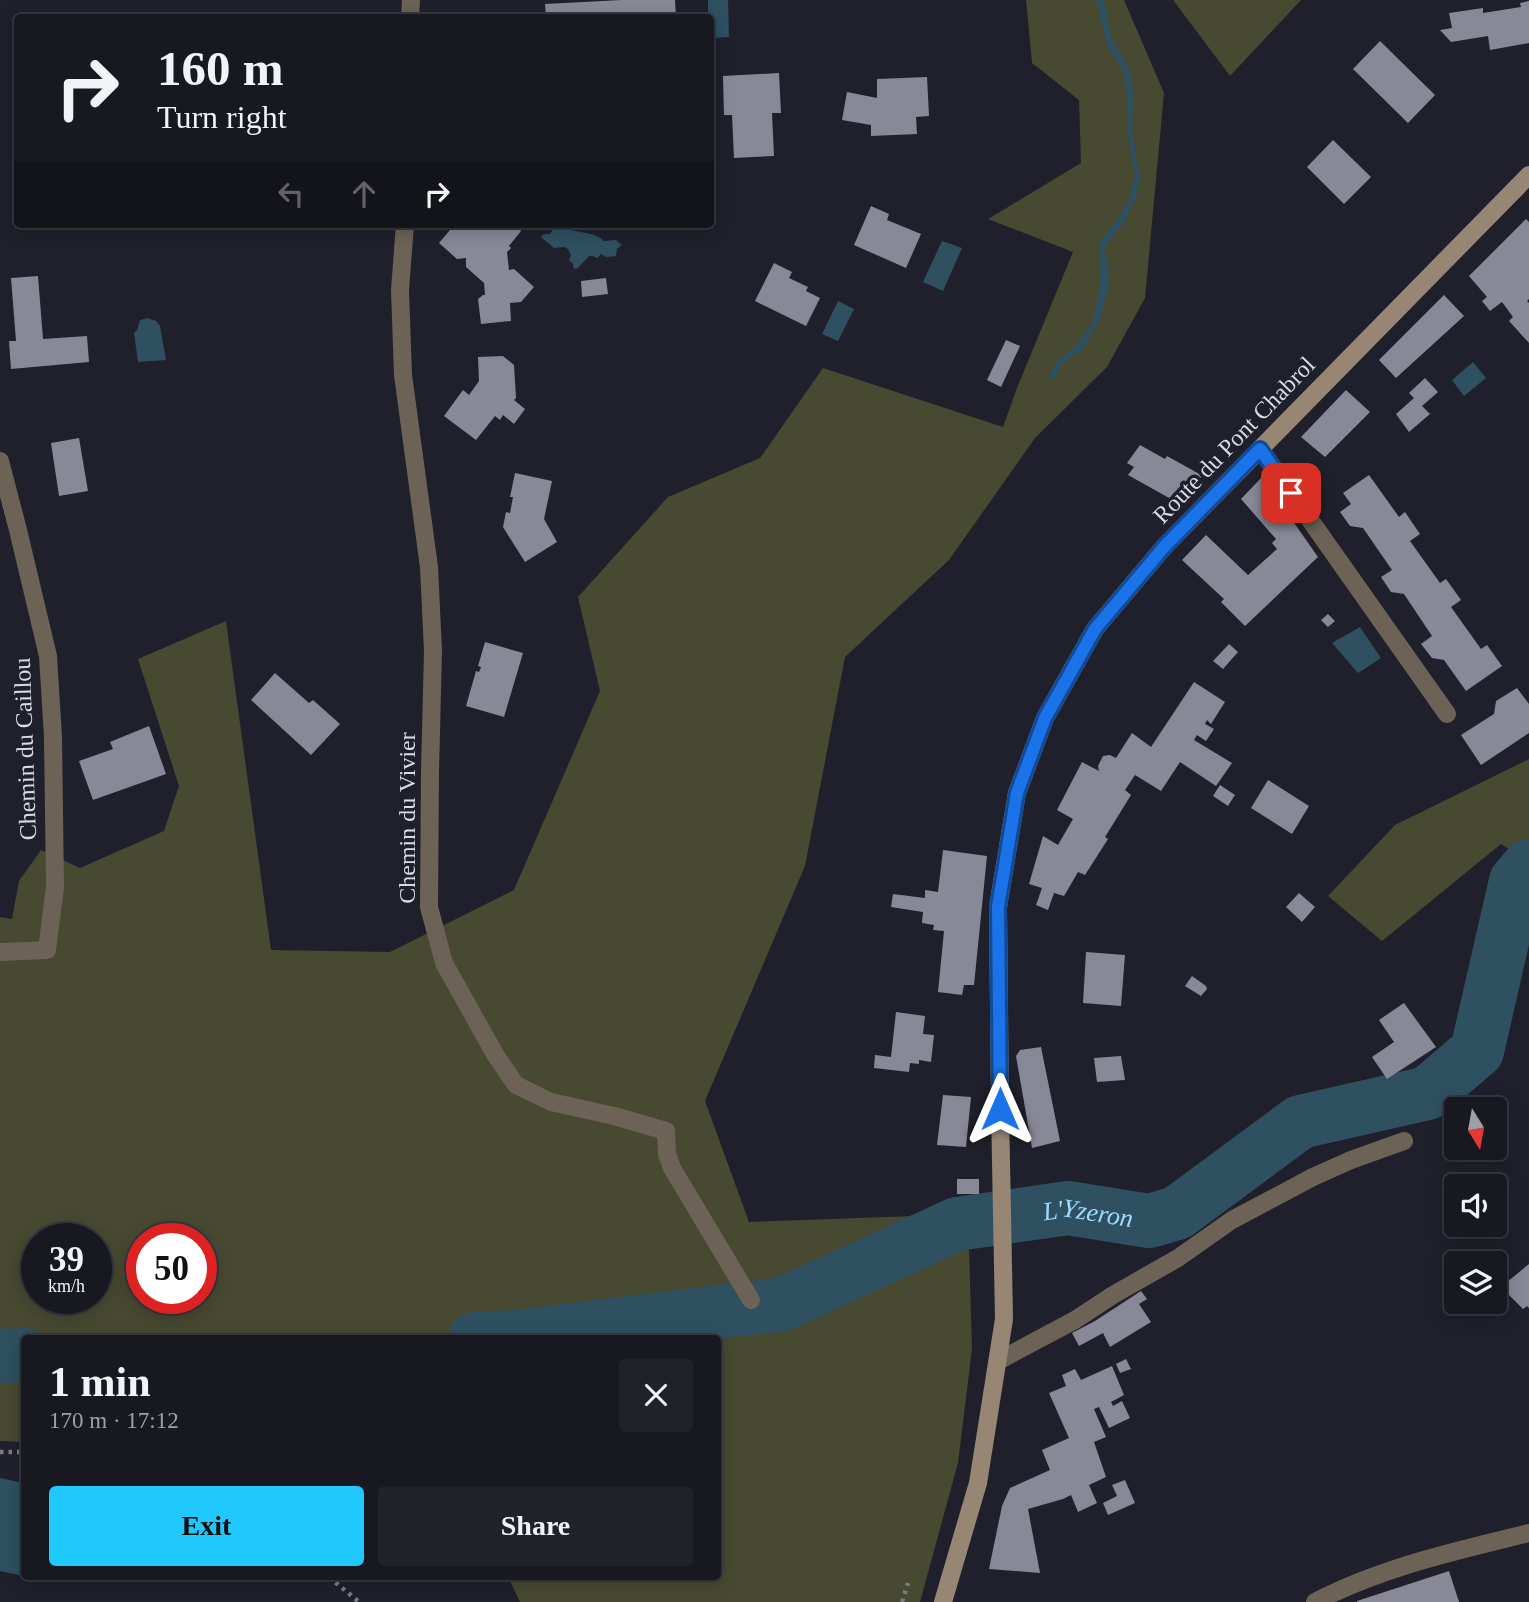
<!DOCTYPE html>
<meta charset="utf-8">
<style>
:root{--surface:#181821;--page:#21212a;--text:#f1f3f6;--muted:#9fa0a5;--line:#36373f;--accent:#20c9fd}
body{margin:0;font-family:Georgia,serif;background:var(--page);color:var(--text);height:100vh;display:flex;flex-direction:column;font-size:26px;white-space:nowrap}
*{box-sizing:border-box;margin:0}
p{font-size:23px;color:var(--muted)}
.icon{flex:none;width:38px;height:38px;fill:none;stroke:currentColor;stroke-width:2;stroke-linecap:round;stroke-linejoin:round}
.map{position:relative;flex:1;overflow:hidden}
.drawer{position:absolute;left:21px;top:1335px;width:700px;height:245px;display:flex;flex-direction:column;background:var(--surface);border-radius:7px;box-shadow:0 4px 18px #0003,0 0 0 2px var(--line)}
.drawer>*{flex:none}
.top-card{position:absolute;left:14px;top:14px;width:700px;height:214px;border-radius:7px;box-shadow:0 4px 18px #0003,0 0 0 2px var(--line);background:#181821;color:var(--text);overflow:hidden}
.needle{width:46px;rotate:169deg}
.buttons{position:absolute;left:1444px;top:1097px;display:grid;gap:14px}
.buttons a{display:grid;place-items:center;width:63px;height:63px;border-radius:7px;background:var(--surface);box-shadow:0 4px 18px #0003,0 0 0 2px var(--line);font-size:35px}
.speed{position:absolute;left:21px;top:1223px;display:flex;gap:14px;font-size:35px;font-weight:700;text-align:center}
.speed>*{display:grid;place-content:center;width:91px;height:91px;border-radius:50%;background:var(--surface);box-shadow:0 4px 18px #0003,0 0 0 2px var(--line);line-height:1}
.speed small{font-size:18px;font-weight:400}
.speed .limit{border:10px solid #d22;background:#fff;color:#111}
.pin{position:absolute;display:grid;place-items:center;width:60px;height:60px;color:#fff;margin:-30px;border-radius:14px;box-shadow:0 4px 10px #0006}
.me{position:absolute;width:77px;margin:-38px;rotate:0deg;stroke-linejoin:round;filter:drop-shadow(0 0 5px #0008)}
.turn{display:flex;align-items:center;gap:24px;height:147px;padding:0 28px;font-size:32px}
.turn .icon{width:91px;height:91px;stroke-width:2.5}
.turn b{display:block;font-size:49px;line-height:60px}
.lanes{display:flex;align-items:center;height:66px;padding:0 28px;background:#0003;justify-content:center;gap:35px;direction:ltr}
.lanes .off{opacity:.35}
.round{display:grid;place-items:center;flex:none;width:74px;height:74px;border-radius:7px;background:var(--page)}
.summary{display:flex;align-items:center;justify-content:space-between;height:119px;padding:0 28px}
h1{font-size:42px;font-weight:600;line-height:52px}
.cta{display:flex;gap:14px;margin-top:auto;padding:14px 28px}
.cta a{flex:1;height:80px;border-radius:7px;background:var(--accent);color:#111;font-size:28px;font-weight:600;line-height:80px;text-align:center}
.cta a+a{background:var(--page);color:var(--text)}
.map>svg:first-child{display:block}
</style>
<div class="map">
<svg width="1529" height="1602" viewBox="0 0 1529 1602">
<rect width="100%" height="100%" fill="#20202c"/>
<path fill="#474931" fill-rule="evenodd" d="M1026 0H1124L1164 93 1145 298 1107 367 1035 438 949 560 845 657 805 866 705 1101 749 1222 968 1214 972 1349 958 1463 920 1602H520L508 1577H718V1339H24V1442L0 1441V917L12 919 19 881 41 850 80 868 164 831 179 786 138 659 226 621 271 950 390 952 514 890 600 691 578 597 668 497 760 458 823 368 1003 427 1017 388 1073 252 988 219 1081 163 1079 100 1032 63ZM37 1239H96V1298H37ZM142 1239H201V1298H142Z
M1173 0H1301L1230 76Z
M1529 759V862L1501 844 1382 941 1328 896 1395 825Z"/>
<path fill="#2e5061" d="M708 0H728L729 37 711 38 710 18 708 17Z
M1096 0H1104L1112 39 1126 62 1131 73 1134 102 1132 129 1140 178 1136 198 1125 221 1105 247 1110 278 1101 317 1084 348 1065 361 1052 381 1047 378 1058 360 1078 344 1092 322 1098 297 1100 276 1099 242 1120 216 1130 198 1135 175 1128 137 1126 87 1122 68 1108 48Z
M551 224H560C572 235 592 229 604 241L616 240 622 245 617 249 616 256 606 257 601 254 597 258 593 256H589L578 268 574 269 573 264 569 260 571 255 568 249 564 247 554 248 541 237 544 234H550L552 231Z
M942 241 962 248 943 291 923 282Z
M838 301 854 309 838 341 822 334Z
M148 318 156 321 160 326 166 360 138 362 134 333 137 330 140 320Z
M1473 362 1486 378 1464 396 1452 380Z
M1360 627 1381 658 1358 673 1332 643Z
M0 1478 24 1483V1561L19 1575 0 1571Z"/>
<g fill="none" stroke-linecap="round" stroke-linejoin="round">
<g stroke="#2e5061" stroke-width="54">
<path id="s1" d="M475 1339 515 1337 783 1304 957 1224 1068 1208 1149 1221 1177 1213 1300 1122 1428 1093 1477 1051 1516 881 1529 866"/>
<path d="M0 1356 24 1355"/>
</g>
</g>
<path fill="#888897" d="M622 0H675L676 18H623V14H605V18H546L545 4Z
M1529 1V43L1490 50 1488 36 1451 42 1440 30 1452 28 1449 13 1483 8V13L1521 7 1520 3Z
M1380 41 1435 95 1408 123 1353 69Z
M779 73 781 113H772L774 156 734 158 732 115H724L723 76Z
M927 77 929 116 916 117 917 134 871 136V125L842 120 847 92 877 98V79Z
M1333 140 1371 177 1344 204 1307 167Z
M871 206 889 214 887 220 921 234 906 268 854 245Z
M1526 219 1529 222V299L1527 301 1529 303V343L1509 321 1513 317 1502 302 1490 311 1482 301 1487 297 1469 276Z
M455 224H514L521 231 509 246 511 248 507 252 509 270 514 269 534 287 521 302 510 303 511 321 481 324 478 299 483 295H485L484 283 466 267V258L457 259 439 243Z
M774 263 792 272 789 278 808 287 806 291 820 298 806 326 755 301Z
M38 276 43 339 87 336 89 362 11 369 9 341H16L11 278Z
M606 278 608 294 582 297 581 281Z
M1444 295 1464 316 1396 378 1379 360Z
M1006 340 1020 346 1001 387 987 380Z
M503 356 514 365 516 398 514 400 525 409 514 424 503 415 500 420 495 416 476 440 444 416 463 390 469 395 479 381 478 357Z
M1425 378 1438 392 1422 406 1430 414 1409 432 1396 414 1414 398 1409 393Z
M1346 390 1370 412 1325 457 1301 437Z
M79 438 88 491 59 496 51 443Z
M1140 445 1165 459 1167 456 1203 476 1178 503 1128 475 1134 467 1127 463Z
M515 473 552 481 544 519 557 542 525 562 503 527 506 512 510 513 513 497H510Z
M1369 475 1399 517 1405 512 1420 534 1410 541 1440 583 1446 579 1461 600 1451 607 1481 649 1487 645 1502 666 1466 691 1444 660 1432 658 1421 644 1432 636 1404 594 1391 592 1381 577 1392 570 1363 528 1350 526 1340 512 1351 504 1343 493Z
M1262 477 1318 557 1245 626 1221 602 1224 599 1182 560 1206 535 1248 575 1277 549 1272 543 1276 539 1241 499Z
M1328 614 1335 621 1328 627 1321 620Z
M485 642 523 653 504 717 466 706 476 671 479 672 481 667 478 666Z
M1229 644 1238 652 1223 669 1213 661Z
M275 673 309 703 313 700 340 724 311 755 251 700Z
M1194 682 1225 702 1211 724 1207 720 1205 724 1214 729 1206 741 1197 735 1194 740 1232 763 1216 786 1180 762 1161 791 1135 775 1125 790 1131 795 1105 837 1108 839 1085 875 1078 872 1064 896 1054 893 1048 910 1036 905 1042 888 1029 884 1043 836 1058 845 1073 819 1057 810 1082 762 1099 771 1098 766 1103 756 1110 755 1116 758 1132 733 1151 747Z
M1517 688 1529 704V733L1481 765 1461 735 1494 714 1496 701Z
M149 726 166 774 93 800 79 761 113 749 110 742Z
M1268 780 1309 806 1292 834 1251 808Z
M1220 785 1235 795 1228 806 1213 796Z
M943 850 987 856 974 985H964L962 995 938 992 944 931 933 930 934 925 922 923 923 912 891 907 893 894 925 898V890L938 892Z
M1299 893 1315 907 1302 922 1286 907Z
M1086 952 1125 955 1121 1006 1083 1003Z
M1192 976 1206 986 1207 989 1201 996 1185 986Z
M1404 1003 1436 1047 1387 1079 1372 1057 1394 1042 1379 1020Z
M896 1012 925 1016 923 1034 934 1035 931 1062 919 1060V1064L910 1063 909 1072 874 1068 875 1055 891 1057Z
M1041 1047 1060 1141 1032 1148 1016 1056 1020 1050Z
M1121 1056 1125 1080 1097 1082 1094 1058Z
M943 1095 971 1097 966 1147 937 1145Z
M957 1179H979V1194H957Z
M1529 1264V1308L1527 1306 1523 1309 1501 1287Z
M1141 1291 1147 1299 1139 1304 1151 1322 1110 1347 1103 1333 1079 1346 1072 1333 1095 1321Z
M1126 1359 1131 1369 1120 1373 1116 1364Z
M1112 1366 1124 1395 1111 1402 1113 1406 1122 1401 1130 1418 1109 1428 1099 1407 1094 1409 1106 1437 1094 1442 1106 1477 1089 1485 1097 1503 1078 1512 1071 1495 1063 1499 1028 1509 1040 1573 989 1569 1002 1506 1010 1488 1050 1470 1042 1450 1069 1438 1049 1393 1066 1386 1062 1375 1075 1369 1081 1380Z
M1125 1480 1135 1503 1108 1515 1103 1503 1117 1496 1112 1485Z
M1449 1571 1459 1602H1357V1601Z"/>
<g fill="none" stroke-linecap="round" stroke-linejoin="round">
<path stroke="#7c7c86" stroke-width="4.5" stroke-dasharray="3.5 5" stroke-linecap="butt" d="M0 1452H24
M329 1577 359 1602
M902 1602 908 1583"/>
<path stroke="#6c6256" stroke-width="18" d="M410 18 411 0
M405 224 400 290 403 375 429 567 433 651 430 771 429 907 444 963 496 1056 516 1085 551 1102 614 1116 666 1131 667 1154 672 1168 751 1300
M1260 449 1447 714
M0 461 18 530 48 656 53 737 55 887 47 950 0 952
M998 1361 1075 1320 1113 1295 1178 1258 1232 1220 1313 1177 1351 1160 1404 1141
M1315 1602C1382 1567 1456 1551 1529 1533"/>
<path stroke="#978674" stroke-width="18" d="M943 1602 978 1483 1004 1319 1000 1109 998 907 1017 793 1045 718 1095 629 1164 547 1529 175"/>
</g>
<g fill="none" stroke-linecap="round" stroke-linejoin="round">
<g stroke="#114b97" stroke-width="18">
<path id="route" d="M1000 1109 998 907 1017 793 1045 718 1095 629 1164 547 1260 449 1291 493"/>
</g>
<use href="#route" stroke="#1a73e8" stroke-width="12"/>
</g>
<g text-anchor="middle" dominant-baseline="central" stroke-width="7" stroke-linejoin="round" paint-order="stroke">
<g font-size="24" fill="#dadae2" stroke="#20202c">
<text transform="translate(1234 440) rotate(-46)">Route du Pont Chabrol</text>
<text transform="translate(25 749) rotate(-92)">Chemin du Caillou</text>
<text transform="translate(407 818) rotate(-90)">Chemin du Vivier</text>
</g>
<g font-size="26" font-style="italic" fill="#9bdbfc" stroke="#20202c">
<text stroke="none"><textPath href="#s1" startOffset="634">L'Yzeron</textPath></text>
</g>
</g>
</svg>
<div class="buttons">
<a><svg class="needle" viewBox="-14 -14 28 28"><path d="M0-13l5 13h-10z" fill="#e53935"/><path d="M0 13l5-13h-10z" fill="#9fa0a5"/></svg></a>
<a><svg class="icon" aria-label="sound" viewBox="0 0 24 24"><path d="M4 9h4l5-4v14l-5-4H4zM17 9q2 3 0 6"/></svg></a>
<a><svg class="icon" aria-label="layers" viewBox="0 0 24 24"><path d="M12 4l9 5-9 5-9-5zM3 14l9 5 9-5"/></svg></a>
</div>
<div class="speed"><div>39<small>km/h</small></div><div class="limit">50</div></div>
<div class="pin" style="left:1291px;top:493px;background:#d93025"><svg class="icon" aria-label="arrive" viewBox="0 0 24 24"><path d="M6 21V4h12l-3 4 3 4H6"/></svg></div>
<svg class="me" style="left:1000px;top:1109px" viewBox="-20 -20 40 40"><path d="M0-17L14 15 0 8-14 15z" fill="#1a73e8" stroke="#fff" stroke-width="4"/></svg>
<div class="top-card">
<div class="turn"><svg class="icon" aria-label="right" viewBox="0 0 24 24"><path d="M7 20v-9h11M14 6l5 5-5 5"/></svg><div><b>160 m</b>Turn right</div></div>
<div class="lanes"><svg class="icon off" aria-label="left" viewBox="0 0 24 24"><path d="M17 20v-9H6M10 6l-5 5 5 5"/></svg><svg class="icon off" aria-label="ahead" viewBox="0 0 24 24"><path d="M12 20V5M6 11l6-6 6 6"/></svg><svg class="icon" aria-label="right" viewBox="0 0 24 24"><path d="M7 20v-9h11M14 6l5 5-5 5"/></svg></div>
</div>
<section class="drawer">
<div class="summary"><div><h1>1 min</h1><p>170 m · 17:12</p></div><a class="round"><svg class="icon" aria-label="close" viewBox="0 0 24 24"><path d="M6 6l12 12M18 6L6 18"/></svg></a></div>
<div class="cta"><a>Exit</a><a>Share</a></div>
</section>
</div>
